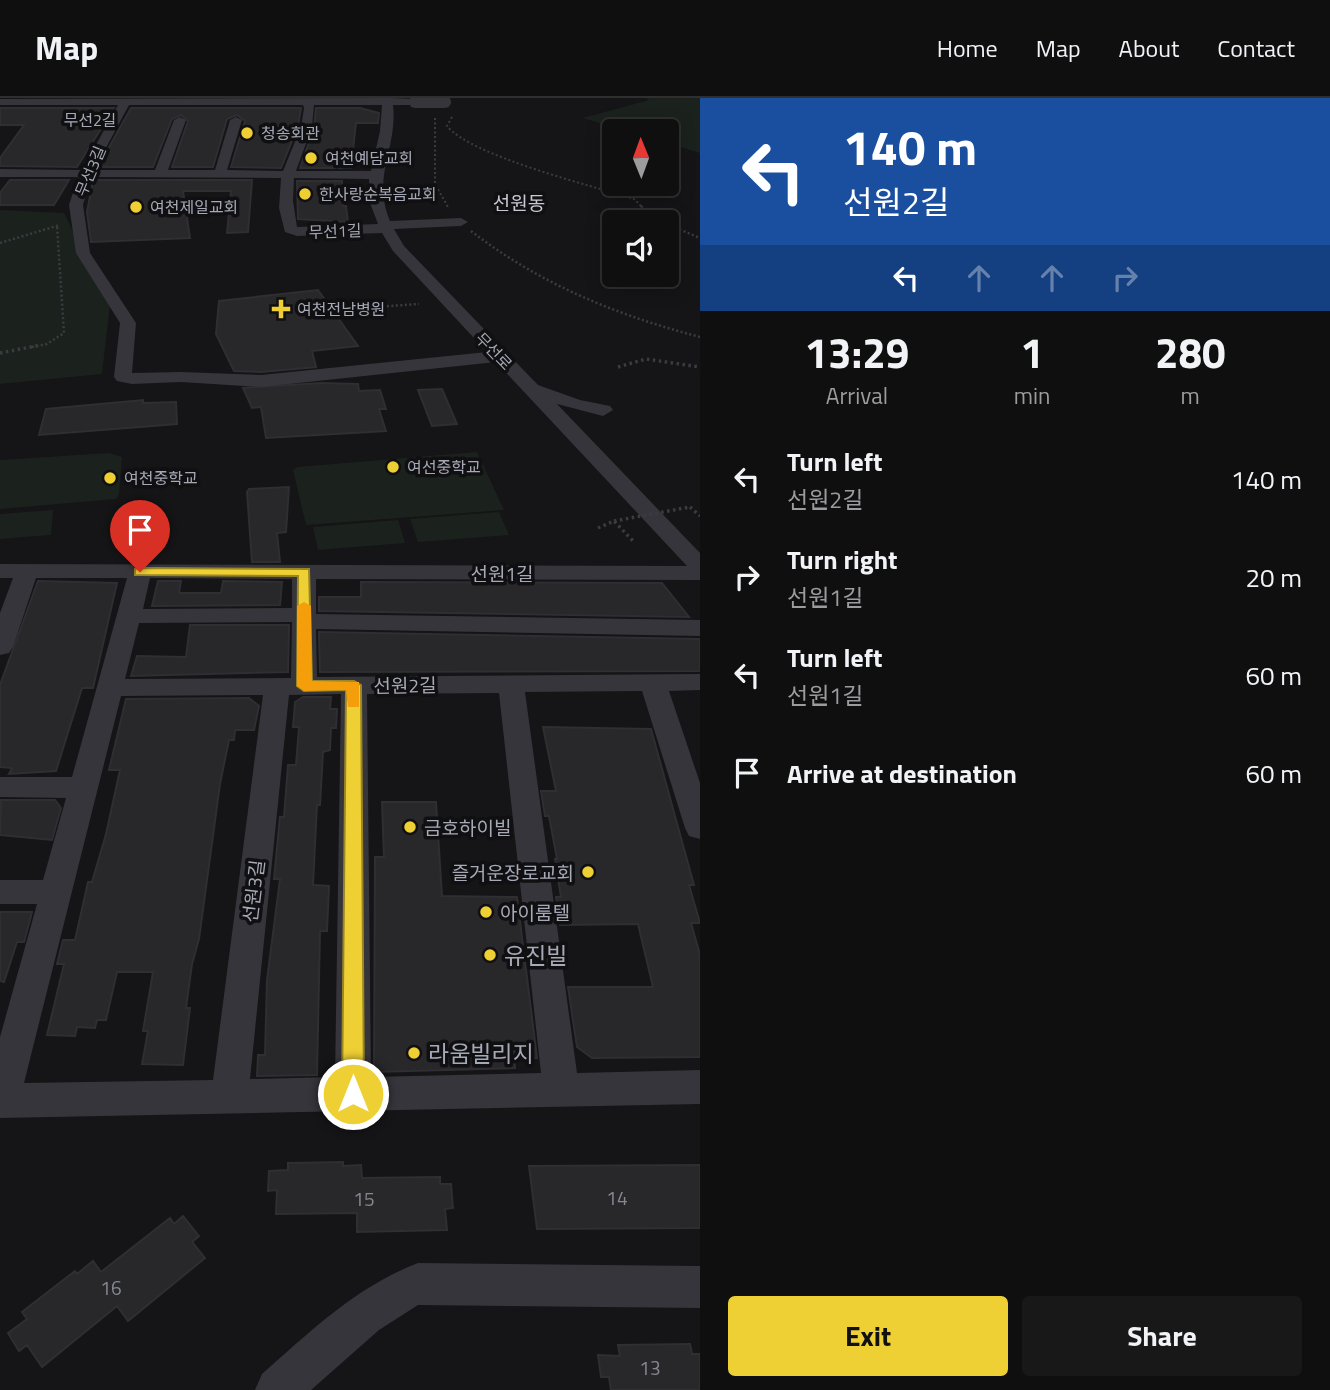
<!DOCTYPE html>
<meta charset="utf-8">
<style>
:root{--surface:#100f10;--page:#191819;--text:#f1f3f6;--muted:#9c9c9f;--line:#302f30;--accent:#eecf34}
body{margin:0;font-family:"Titillium Web","Noto Sans KR",sans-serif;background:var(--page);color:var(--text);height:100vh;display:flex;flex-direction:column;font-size:26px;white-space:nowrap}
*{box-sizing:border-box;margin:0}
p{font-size:23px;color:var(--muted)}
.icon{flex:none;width:38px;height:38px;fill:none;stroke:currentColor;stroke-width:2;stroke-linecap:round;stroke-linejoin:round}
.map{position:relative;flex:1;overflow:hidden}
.sheet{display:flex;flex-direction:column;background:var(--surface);width:630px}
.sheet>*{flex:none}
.banner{background:#1a4fa0;color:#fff;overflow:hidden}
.needle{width:46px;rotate:359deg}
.fabs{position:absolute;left:602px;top:21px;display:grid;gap:14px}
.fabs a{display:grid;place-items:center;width:77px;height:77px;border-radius:7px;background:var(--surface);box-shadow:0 4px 18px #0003,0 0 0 2px var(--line);font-size:35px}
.pin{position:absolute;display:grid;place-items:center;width:60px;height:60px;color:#fff;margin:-72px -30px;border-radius:50% 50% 50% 0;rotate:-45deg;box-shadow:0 0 7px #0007}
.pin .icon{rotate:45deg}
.me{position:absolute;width:77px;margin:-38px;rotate:0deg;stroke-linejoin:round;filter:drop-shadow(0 0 5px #0008)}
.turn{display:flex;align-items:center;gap:24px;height:147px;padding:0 28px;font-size:32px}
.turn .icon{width:91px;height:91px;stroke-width:2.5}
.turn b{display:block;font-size:49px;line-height:60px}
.lanes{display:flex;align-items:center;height:66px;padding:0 28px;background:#0003;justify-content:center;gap:35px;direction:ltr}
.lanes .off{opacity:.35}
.eta{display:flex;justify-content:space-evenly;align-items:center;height:119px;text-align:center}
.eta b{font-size:42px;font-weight:700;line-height:49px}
.cta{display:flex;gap:14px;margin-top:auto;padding:14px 28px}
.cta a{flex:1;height:80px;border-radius:7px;background:var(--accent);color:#111;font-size:28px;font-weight:700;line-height:80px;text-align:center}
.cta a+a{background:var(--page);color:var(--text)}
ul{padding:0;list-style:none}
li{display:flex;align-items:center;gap:21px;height:98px;padding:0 28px}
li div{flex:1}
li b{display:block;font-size:26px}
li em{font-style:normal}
header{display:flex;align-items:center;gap:42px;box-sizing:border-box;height:98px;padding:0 35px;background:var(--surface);border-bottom:2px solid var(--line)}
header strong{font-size:33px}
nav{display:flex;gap:38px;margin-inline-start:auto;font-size:24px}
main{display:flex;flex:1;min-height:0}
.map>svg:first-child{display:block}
</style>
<header>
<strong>Map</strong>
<nav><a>Home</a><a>Map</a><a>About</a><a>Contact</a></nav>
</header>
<main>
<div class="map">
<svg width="700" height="1292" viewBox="0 0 700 1292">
<rect width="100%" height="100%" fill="#151416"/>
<path fill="#1b211d" d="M646 0H700V55L667 45V33H627L583 20 649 2Z
M0 112 64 115 110 207 102 276 0 286Z
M477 354 504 412 306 427 293 372 297 369Z
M109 355 122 359 119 396 116 401 0 411V362Z
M53 412 51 437 0 441V416Z
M499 414 509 437 418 444 410 421Z
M398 422 405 445 318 452 313 429Z"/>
<path fill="#28272a" stroke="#2f2e32" stroke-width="2" d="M0 10H114L77 69 0 68V60L24 27H0Z
M131 10H301L298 28 281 70 231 69 245 23 237 17 227 21 213 69H172L188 23 181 17 172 21 153 69H98Z
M316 10H360L379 15 378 25H356L351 70H300L314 30Z
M10 82H69L54 107H0V95Z
M93 82H252L248 134 227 135 231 93H183L190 140 91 144 87 114Z
M297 83H342L343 108H346L348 124 298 121Z
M318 192 358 248 312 253 316 269 261 274 234 273 216 236 219 203Z
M321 285 358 286 359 293 380 292 386 311H379L386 333 266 340 261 309 252 310 243 290Z
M442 291 457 326 432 328 418 292Z
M143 302V305L176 304 177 326 39 337 46 311Z
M289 389 286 434 277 435 280 464H252L247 394 249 391Z
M38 483 117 485 93 590H82L56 673 9 676 12 670 0 669V587Z
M158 483H181L179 495H221L223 483 282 484 280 507 152 508Z
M361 484 662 485 689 519 319 513V499H361Z
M190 527H289L288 574 131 578 137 558 186 559Z
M319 534 700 541V573L320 574Z
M303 599H331L330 611H337L336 630H331L330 652 323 654 320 707H317L313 787 329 788 327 833H320L317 977 257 978 258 957H265L267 882 280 781H274L280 719H284L288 667H296L299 629H293L295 604Z
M249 600 259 608 254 632H235L234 642H229L220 686 199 841 192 866 186 910H190L183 967 142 966 148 933H143L153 874H117L106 922H97L95 930 77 929 75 938 47 937 64 866H57L63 842H75L88 784H92L106 736 120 672H109L126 601Z
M543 629 651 631 694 787H689L700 825H691L700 857V959L592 960 577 949 568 889H653L638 826 560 827 556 799H561L555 761H557L549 718H545L541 693H556Z
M1 702H55L61 710 52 742 0 737Z
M382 704H436L442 798 517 799 537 960H514L515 970 374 974 375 759H384Z
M0 814H32L24 844H17L4 884 0 883Z
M343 1064V1068L361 1067 362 1080 440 1079V1086H451L453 1110 445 1111 447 1132 357 1134V1115L276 1116 277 1092 268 1093 269 1073 288 1072V1065Z
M700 1067V1130L537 1131 529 1068Z
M183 1118 199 1138 192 1144 205 1160 128 1223 117 1208 42 1269 27 1247 19 1253 8 1235 27 1221 22 1214 75 1173 77 1176 93 1163 101 1174 170 1120 174 1126Z
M690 1246 692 1256H700V1292H611L609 1279H601L598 1257 620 1258 618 1247Z"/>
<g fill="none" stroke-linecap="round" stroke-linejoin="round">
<path stroke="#3b3c42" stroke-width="2" stroke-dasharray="2 2.5" stroke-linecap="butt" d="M452 19 447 28C471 58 593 88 634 101L643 110
M435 20V86L448 109"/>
<path stroke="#3b3c42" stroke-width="2.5" stroke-dasharray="2 2.5" stroke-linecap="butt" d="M641 108 657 124
M667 126 700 140
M471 133C540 186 616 217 700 239
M0 145 60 127
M333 212 419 206
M32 249 47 246 64 235 57 128"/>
<path stroke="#3b3c42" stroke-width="3.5" stroke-dasharray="2.5 3.5" stroke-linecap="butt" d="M0 255 41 247
M618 269 646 261 700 269
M690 409 700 418
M598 430 614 423 633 443"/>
<path fill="#35353b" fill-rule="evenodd" d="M391 0 415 1 420 4 415 7H393C398 50 371 78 390 123L461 120 468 124 461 128 394 131 404 148 538 287 580 302 610 308 613 312 603 318 557 306 700 455V482L316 481V516L700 522V538L316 531 317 579 700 576V592L669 593 700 685V741L689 738 685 730 642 593 525 594 577 975 700 972V1006L0 1020V939L37 806H0V782H43L66 700 0 699V679H72L127 480H36L13 549 9 555 0 557V515L13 480H0V466L687 468 496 264 261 289 181 284 132 286 117 283 114 279 120 225 76 155 69 107 78 79H0V71L82 72 118 7H0V1ZM129 7H303L304 10 301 29 283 73 227 72 242 22 236 19 230 22 215 72H168L186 22 180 19 174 22 155 72H94ZM314 7H382L380 33 371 73H296L312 29ZM91 79 281 80 279 110 285 134 297 138 382 135 393 153 487 254 261 277 181 274 132 275 136 225 90 155 83 107ZM294 80 369 81 370 105 378 126 297 129 293 103ZM150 480 292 481V510L143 511ZM292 524 291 580 125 581 139 525ZM499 595 541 975 371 979 367 596ZM341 596 335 979 250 981 289 597ZM263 597 213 982 24 985 121 598Z
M418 1165 700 1168V1210L418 1207 379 1232 311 1292H255L262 1276C312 1232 356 1189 418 1165Z"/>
<path stroke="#3b3c42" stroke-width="3.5" stroke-dasharray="2.5 3.5" stroke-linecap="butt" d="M614 423 690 409"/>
<path stroke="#35353b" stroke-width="12" d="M415 4H445"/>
</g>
<path fill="#eecf34" stroke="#9b8722" stroke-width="2" d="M140 470 309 471 312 583H354L361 587 364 996 360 1003 353 1006 345 1003 342 996 346 592 304 593 297 588 298 478 135 477V471Z"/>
<path fill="#f59e0b" d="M304 504 311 508 312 583 359 584V609H348L346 592 304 593 297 588V508Z"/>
<g fill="#eecf34" stroke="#100f11" stroke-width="2.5">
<circle cx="247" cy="35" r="7"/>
<circle cx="311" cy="60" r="7"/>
<circle cx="305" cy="96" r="7"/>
<circle cx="136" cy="109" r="7"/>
<path d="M277.5 200.5h7v7h7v7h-7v7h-7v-7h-7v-7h7z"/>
<circle cx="393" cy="369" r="7"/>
<circle cx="110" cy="380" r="7"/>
<circle cx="410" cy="729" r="7"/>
<circle cx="588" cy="774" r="7"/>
<circle cx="486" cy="814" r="7"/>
<circle cx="490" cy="857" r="7"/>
<circle cx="414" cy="955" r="7"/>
</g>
<g text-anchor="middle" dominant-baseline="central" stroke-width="7" stroke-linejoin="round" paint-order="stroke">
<g font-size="16" fill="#a6a9b6" stroke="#100f11">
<text x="90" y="22">무선2길</text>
<text transform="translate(90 73) rotate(-67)">무선3길</text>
<text transform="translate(335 133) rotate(-2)">무선1길</text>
<text transform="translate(494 253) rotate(46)">무선로</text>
</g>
<g font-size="16" fill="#a6a9b6" stroke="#100f11" text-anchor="start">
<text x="261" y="35">청송회관</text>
<text x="325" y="60">여천예담교회</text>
<text x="319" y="96">한사랑순복음교회</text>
<text x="150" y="109">여천제일교회</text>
<text x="297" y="211">여천전남병원</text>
<text x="407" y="369">여선중학교</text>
<text x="124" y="380">여천중학교</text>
</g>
<g font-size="19" fill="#c7c8d2" stroke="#100f11">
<text x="519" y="104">선원동</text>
</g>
<g font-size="19" fill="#a6a9b6" stroke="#100f11">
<text x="502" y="475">선원1길</text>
<text transform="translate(405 587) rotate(-1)">선원2길</text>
<text transform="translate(253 793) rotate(-83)">선원3길</text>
</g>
<g font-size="19" fill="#a6a9b6" stroke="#100f11" text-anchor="start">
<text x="424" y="729">금호하이빌</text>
<text x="574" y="774" text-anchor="end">즐거운장로교회</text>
<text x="500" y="814">아이룸텔</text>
</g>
<g font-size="19" fill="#868892">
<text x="617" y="1099">14</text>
<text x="364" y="1100">15</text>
<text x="111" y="1189">16</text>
<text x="650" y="1269">13</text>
</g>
<g font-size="23" fill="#a6a9b6" stroke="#100f11" text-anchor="start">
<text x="504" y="857">유진빌</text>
<text x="428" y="955">라움빌리지</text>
</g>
</g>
</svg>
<div class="fabs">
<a><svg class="needle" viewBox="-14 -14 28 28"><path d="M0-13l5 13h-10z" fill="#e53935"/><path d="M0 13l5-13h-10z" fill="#9c9c9f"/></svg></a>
<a><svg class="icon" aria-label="sound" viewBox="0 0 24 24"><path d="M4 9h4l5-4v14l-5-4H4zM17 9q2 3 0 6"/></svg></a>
</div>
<div class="pin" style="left:140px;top:474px;background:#d93025"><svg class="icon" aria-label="arrive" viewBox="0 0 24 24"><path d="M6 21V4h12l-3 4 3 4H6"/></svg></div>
<svg class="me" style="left:353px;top:996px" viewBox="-20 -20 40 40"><circle r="17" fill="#eecf34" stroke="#fff" stroke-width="3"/><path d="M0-11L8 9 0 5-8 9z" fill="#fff"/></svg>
</div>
<section class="sheet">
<div class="banner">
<div class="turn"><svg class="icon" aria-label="left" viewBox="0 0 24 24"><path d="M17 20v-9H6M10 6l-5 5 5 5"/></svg><div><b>140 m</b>선원2길</div></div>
<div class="lanes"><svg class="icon" aria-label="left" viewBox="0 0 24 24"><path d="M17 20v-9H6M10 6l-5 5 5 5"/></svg><svg class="icon off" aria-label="ahead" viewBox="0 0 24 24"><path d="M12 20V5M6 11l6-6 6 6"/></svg><svg class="icon off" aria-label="ahead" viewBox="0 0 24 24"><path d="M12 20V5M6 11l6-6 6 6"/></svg><svg class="icon off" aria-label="right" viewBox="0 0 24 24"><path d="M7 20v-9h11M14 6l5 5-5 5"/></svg></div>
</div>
<div class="eta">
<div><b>13:29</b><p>Arrival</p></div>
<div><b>1</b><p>min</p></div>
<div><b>280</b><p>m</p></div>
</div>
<ul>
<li><svg class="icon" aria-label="left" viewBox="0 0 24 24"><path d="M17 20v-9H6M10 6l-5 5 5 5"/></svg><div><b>Turn left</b><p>선원2길</p></div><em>140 m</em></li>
<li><svg class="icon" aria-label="right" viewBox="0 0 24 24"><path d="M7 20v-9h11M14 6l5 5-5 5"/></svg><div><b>Turn right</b><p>선원1길</p></div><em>20 m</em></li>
<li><svg class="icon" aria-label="left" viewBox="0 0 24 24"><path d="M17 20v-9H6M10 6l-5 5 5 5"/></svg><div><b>Turn left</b><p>선원1길</p></div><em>60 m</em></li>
<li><svg class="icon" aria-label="arrive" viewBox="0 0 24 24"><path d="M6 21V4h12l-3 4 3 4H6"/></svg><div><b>Arrive at destination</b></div><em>60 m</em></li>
</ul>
<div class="cta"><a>Exit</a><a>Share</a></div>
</section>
</main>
